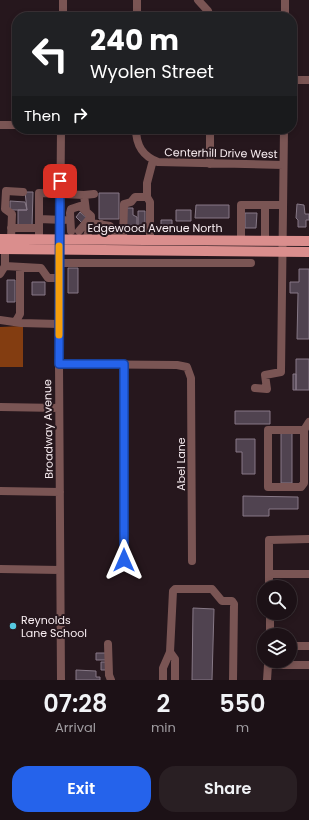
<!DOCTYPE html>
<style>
:root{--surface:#1c1116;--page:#291f23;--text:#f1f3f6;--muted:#a09da1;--line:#3a3135;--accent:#2563eb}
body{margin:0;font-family:Poppins,sans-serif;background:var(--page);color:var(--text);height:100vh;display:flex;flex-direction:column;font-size:15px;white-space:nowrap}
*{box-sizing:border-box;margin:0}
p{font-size:13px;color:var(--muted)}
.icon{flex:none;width:22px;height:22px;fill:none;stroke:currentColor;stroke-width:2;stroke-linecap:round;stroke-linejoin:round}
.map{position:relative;height:680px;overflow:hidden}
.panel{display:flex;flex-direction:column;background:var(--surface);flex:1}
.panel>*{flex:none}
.guide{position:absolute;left:12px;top:12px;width:285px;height:122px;border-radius:16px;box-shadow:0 2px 6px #0003,0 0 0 1px var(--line);background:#202124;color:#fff;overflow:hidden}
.fabs{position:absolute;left:257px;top:580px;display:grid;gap:8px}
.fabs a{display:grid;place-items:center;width:40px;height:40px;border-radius:50%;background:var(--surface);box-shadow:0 2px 6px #0003,0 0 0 1px var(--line);font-size:20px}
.pin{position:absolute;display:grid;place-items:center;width:34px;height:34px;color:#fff;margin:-17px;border-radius:8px;box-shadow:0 2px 6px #0006}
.me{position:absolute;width:44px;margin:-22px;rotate:0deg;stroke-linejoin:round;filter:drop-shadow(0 0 3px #0008)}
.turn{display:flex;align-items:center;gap:14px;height:84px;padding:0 12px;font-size:18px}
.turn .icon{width:52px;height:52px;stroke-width:2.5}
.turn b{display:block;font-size:28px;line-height:34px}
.then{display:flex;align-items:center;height:38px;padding:0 12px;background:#0003;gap:8px;font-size:15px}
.eta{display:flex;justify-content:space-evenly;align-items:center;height:68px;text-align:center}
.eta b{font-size:24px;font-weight:600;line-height:28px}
.primary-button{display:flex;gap:8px;margin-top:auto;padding:8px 12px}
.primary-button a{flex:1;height:46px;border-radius:16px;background:var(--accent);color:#fff;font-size:16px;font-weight:600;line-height:46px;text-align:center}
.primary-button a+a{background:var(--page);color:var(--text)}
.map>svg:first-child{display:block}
</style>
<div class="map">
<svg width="309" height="680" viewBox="0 0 309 680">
<rect width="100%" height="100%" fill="#26171d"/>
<path fill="#833d11" d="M23 326V367H0V327Z"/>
<path fill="#504350" stroke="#877987" d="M25 192H33L32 228 18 227V210H27Z
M99 193H119V219H99Z
M10 201 25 202 27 210H10Z
M297 204 304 205 305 214H309V220H306V227H298V220L296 218Z
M196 205H229V218H195Z
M126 208H133V215L137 217V227H134V230H126Z
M176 210H191V221H176Z
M138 211H145V232H138Z
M80 212 88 219 83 224 76 217Z
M245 213H257L256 228H245Z
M161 220H172V227L161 226Z
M68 268H78V293H68Z
M299 269H309V339H297L298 293H290V282H299Z
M7 280H15V302H7Z
M32 282H45V295H32Z
M296 359H309V390H296Z
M293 374H296V390H293Z
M235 411H270V424H235Z
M281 431 292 432V483H281Z
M236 439H255V474H242V452H236Z
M243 496 298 497V509H269V516H243Z
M193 608 214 609 212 680H192Z
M96 653H106V660H96Z
M101 662H106V670H101Z
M76 670 96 671V677H100V680H76Z"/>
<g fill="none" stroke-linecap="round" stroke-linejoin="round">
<path stroke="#7a5554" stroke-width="8" d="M198 0 208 11 210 17
M63 17V0
M137 17V0
M285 17V0
M292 80H309
M0 125H17
M61 129 59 364 61 680
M136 129C136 146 143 156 158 162L283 165
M210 164V129
M84 195 94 194
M147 197V183L153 160
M39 219 64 220
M101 224 102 240
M11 228H39
M71 231 70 213 71 209 80 206 91 216V223
M79 231 90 218
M11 239 12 214 5 209 6 191 23 192
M39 240V193L84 195 86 211
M86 240 91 223 110 226 115 231 116 240
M123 240 124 204 131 202 135 197H147L150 202V240
M241 241V205H283
M265 241V205
M5 249V266L41 268 48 278H59
M59 263H251
M0 274 5 266
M0 320 21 323 59 324
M16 321 20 314V267
M59 364 177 365 187 367 191 378 192 561
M124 364V560
M255 388 267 389 265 375 281 372 284 129
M0 407 59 408
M304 430H268V487H301L304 483V430L309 422
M0 491 60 492
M0 569 60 570
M269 574H309
M269 587V540L309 539
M270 613V635
M108 644 109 675 111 680
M290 646H309
M170 652 175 659V680
M163 680V668L170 652 173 591 175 589H212L222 601H232L234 604 233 680
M267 680 268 665H309"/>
<path stroke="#da8e8d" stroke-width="10" d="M0 239 309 241
M0 249 309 252"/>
</g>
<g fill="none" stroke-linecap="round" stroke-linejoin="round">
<g stroke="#184099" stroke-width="10">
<path id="route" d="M60 181 59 364H124V560"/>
</g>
<use href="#route" stroke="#2563eb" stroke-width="7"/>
<path stroke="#f59e0b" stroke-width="7" d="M59 335V246"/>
</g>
<circle fill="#56c9e1" stroke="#26171d" stroke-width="1.5" cx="13" cy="626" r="4"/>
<g text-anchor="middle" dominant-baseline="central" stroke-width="4" stroke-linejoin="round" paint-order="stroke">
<g font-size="11" fill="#f8edf1" stroke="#26171d">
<text transform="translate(221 153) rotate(1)">Centerhill Drive West</text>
<text x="155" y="228">Edgewood Avenue North</text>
<text transform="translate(48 429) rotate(-91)">Broadway Avenue</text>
<text transform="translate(181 464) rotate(-90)">Abel Lane</text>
</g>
<g font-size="11" fill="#f8edf1" stroke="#26171d" text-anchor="start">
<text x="21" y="620">Reynolds<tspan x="21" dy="13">Lane School</tspan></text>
</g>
</g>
</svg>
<div class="fabs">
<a><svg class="icon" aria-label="search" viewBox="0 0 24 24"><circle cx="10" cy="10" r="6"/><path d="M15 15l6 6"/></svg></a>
<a><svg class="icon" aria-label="layers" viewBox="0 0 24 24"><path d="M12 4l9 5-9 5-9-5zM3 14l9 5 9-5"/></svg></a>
</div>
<div class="pin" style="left:60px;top:181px;background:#d93025"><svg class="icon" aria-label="arrive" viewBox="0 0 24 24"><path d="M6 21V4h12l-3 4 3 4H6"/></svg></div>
<svg class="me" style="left:124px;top:560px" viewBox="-20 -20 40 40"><path d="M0-17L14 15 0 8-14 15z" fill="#2563eb" stroke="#fff" stroke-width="4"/></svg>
<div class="guide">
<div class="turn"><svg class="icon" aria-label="left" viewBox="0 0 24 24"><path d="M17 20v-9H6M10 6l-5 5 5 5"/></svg><div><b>240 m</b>Wyolen Street</div></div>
<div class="then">Then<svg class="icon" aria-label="right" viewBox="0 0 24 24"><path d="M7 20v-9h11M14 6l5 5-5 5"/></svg></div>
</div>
</div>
<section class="panel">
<div class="eta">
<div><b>07:28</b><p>Arrival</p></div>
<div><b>2</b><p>min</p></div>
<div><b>550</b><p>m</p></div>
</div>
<div class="primary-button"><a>Exit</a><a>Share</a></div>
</section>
